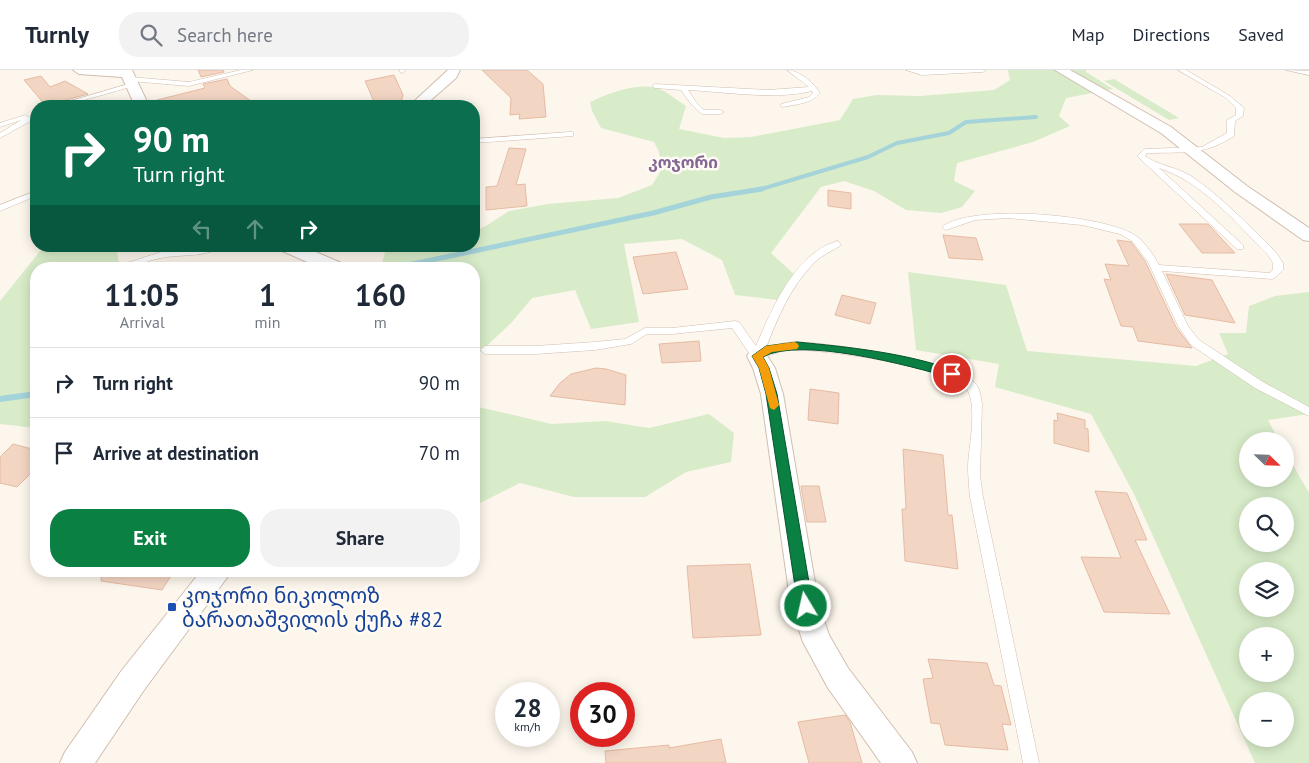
<!DOCTYPE html>
<meta charset="utf-8">
<style>
:root{--surface:#fff;--page:#f2f2f3;--text:#1f2937;--muted:#747a83;--line:#e0e1e3;--accent:#0b8043}
body{margin:0;font-family:"PT Sans","Noto Sans Georgian",sans-serif;background:var(--page);color:var(--text);height:100vh;display:flex;flex-direction:column;font-size:19px;white-space:nowrap}
*{box-sizing:border-box;margin:0}
p{font-size:16px;color:var(--muted)}
.icon{flex:none;width:28px;height:28px;fill:none;stroke:currentColor;stroke-width:2;stroke-linecap:round;stroke-linejoin:round}
.map{position:relative;flex:1;overflow:hidden}
.panel{position:absolute;left:30px;top:192px;width:450px;height:315px;display:flex;flex-direction:column;background:var(--surface);border-radius:20px;box-shadow:0 2px 12px #0003}
.panel>*{flex:none}
.hud{position:absolute;left:30px;top:30px;width:450px;height:152px;border-radius:20px;box-shadow:0 2px 12px #0003;background:#0b6e4f;color:#fff;overflow:hidden}
.needle{width:32px;rotate:113deg}
.tools{position:absolute;left:1239px;top:362px;display:grid;gap:10px}
.tools a{display:grid;place-items:center;width:55px;height:55px;border-radius:50%;background:var(--surface);box-shadow:0 2px 12px #0003;font-size:25px}
.speed{position:absolute;left:495px;top:612px;display:flex;gap:10px;font-size:25px;font-weight:700;text-align:center}
.speed>*{display:grid;place-content:center;width:65px;height:65px;border-radius:50%;background:var(--surface);box-shadow:0 2px 12px #0003;line-height:1}
.speed small{font-size:12px;font-weight:400}
.speed .limit{border:8px solid #d22;background:#fff;color:#111}
.pin{position:absolute;display:grid;place-items:center;width:42px;height:42px;color:#fff;margin:-21px;border:2px solid #fff;border-radius:50%;box-shadow:0 1px 5px #0007}
.me{position:absolute;width:55px;margin:-28px;rotate:351deg;stroke-linejoin:round;filter:drop-shadow(0 0 4px #0008)}
.turn{display:flex;align-items:center;gap:18px;height:105px;padding:0 20px;font-size:22px}
.turn .icon{width:65px;height:65px;stroke-width:2.5}
.turn b{display:block;font-size:35px;line-height:42px}
.lanes{display:flex;align-items:center;height:48px;padding:0 20px;background:#0003;justify-content:center;gap:25px;direction:ltr}
.lanes .off{opacity:.35}
.eta{display:flex;justify-content:space-evenly;align-items:center;height:85px;text-align:center}
.eta b{font-size:30px;font-weight:700;line-height:35px}
.action{display:flex;gap:10px;margin-top:auto;padding:10px 20px}
.action a{flex:1;height:58px;border-radius:20px;background:var(--accent);color:#fff;font-size:20px;font-weight:700;line-height:58px;text-align:center}
.action a+a{background:var(--page);color:var(--text)}
ul{padding:0;list-style:none}
li{display:flex;align-items:center;gap:15px;height:70px;padding:0 20px;border-top:1px solid var(--line)}
li div{flex:1}
li b{display:block;font-size:19px}
li em{font-style:normal}
header{display:flex;align-items:center;gap:30px;box-sizing:border-box;height:70px;padding:0 25px;background:var(--surface);border-bottom:1px solid var(--line)}
header strong{font-size:24px}
nav{display:flex;gap:28px;margin-inline-start:auto;font-size:18px}
.search{width:350px;height:45px;background:var(--page);display:flex;align-items:center;gap:12px;box-sizing:border-box;padding:0 18px;border-radius:20px;color:var(--muted);font-size:19px}
.map>svg:first-child{display:block}
</style>
<header>
<strong>Turnly</strong>
<div class="search"><svg class="icon" aria-label="search" viewBox="0 0 24 24"><circle cx="10" cy="10" r="6"/><path d="M15 15l6 6"/></svg>Search here</div>
<nav><a>Map</a><a>Directions</a><a>Saved</a></nav>
</header>
<div class="map">
<svg width="1309" height="693" viewBox="0 0 1309 693">
<rect width="100%" height="100%" fill="#fdf6ec"/>
<path fill="#d8ecc9" fill-rule="evenodd" d="M1008 0H1086V2L1113 19 1066 28 1059 46 1070 56 1033 72 957 93 954 111 975 121 962 137 941 143 906 140 874 121 844 111 821 117 771 183 796 206 778 230 735 225 722 190 682 169 624 174 639 252 591 259 575 220 532 228 512 252 474 288V199H386L381 197 386 179 412 176H474V161L484 157 509 141 548 134 618 128 652 115 662 99 659 82 654 72 601 58 592 41 590 32C609 23 641 10 662 20 670 24 678 31 686 36L679 59 724 68 751 67 840 50 853 29 877 25 920 26 994 20 1010 10Z
M1114 9 1179 48 1169 50 1104 11Z
M44 176H116L120 199H36V358L0 354V231Z
M908 202 1006 215 1027 281 1196 296 1228 284 1219 263H1246L1249 236 1275 226 1309 222V344L1268 350 1279 371H1248V409H1285V381L1309 423V693H1255L1134 424 1091 344 995 317 999 294 916 280ZM1248 436H1285V474H1248ZM1248 501H1285V539H1248ZM1248 566H1285V604H1248ZM1248 631H1285V669H1248Z
M474 336 552 354 605 351 649 358 709 344 734 363 731 392 686 402 645 427H574L520 413 474 436Z"/>
<g fill="none" stroke-linecap="round" stroke-linejoin="round">
<path stroke="#a5d3da" stroke-width="4" d="M758 120 868 87 897 73 949 63 966 52 1036 47"/>
<path stroke="#a5d3da" stroke-width="5" d="M389 199 653 143 711 127 762 119"/>
<path stroke="#a5d3da" stroke-width="6" d="M0 329 36 324"/>
</g>
<path fill="#f3d5c3" stroke="#e6bba3" d="M198 0H223L224 2 201 7Z
M482 0H527L543 14 546 47 519 49 520 44 510 45 511 28Z
M394 5 403 25 400 36H376L365 11Z
M41 6 50 17 65 11 88 24 52 34 51 36H46L24 10Z
M227 9 230 16 258 36H157V30L205 18 203 14Z
M509 78 526 79 516 115 525 114 527 136 486 140V117L497 116Z
M828 120 851 123V139L828 136Z
M1179 154H1208L1235 183H1202Z
M943 165 976 168 983 190 949 188Z
M1117 170 1131 172 1145 191 1176 257 1192 278 1138 271 1133 257 1121 256 1104 209 1111 210 1105 194 1129 196Z
M676 182 688 219 643 224 633 187Z
M1166 204 1212 210 1235 253 1185 245Z
M842 225 876 233 870 254 835 245Z
M699 271 701 291 662 293 659 274Z
M596 298 606 299 626 305 625 335 550 326 560 313 571 304Z
M810 319 839 323 838 354 808 350Z
M1057 343 1085 350V358L1088 359 1089 382 1054 373V350L1058 351Z
M13 374 36 380V398L17 417 0 413V387Z
M903 379 943 385 948 445H952L958 499 905 491 902 439H906Z
M801 416H819L826 452H807Z
M1095 421 1127 423 1147 470H1135L1170 544 1104 542 1081 487 1121 488Z
M750 494 761 565 693 568 687 496Z
M102 501H174L162 520 101 511Z
M928 589 987 593 994 615 1001 616 1011 655 1002 654 1008 680 945 675 940 654 931 653 923 609 933 608Z
M845 645 850 652 862 693H809L798 652Z
M721 669 726 693H606L605 681 669 675V678Z"/>
<g fill="none" stroke-linecap="round" stroke-linejoin="round">
<g stroke="#d1beb0" stroke-width="1">
<path id="lane" d="M241 0H253L189 16 130 11 127 9 130 7 189 12Z
M399 0H406L402 3Z
M787 0C799 0 814 13 820 23 811 34 797 34 783 37L781 36V34L809 27 813 23 812 21C777 30 725 22 688 20L696 32 704 40H720L724 42 720 44H702L691 34 681 20 655 18 652 16 655 14 768 20 809 17Z
M906 0H986L983 2 922 5Z
M1178 0H1186L1230 26 1244 38 1243 46 1235 51 1234 66C1205 85 1186 82 1153 83H1147L1145 86C1159 96 1177 97 1191 106 1222 127 1248 155 1275 181L1283 193V200L1275 208 1272 209 1162 201 1188 256 1199 270 1263 312 1309 337V346L1255 318 1191 275 1178 256 1148 192 1132 171 1120 164 1082 155 1008 148 975 150 946 160 942 157C971 133 1110 144 1139 168 1147 175 1154 186 1159 195L1270 203 1273 199V193L1268 185C1236 153 1204 113 1159 98L1243 175V179H1237L1137 86 1145 79 1202 77 1227 63V50L1236 45V38L1226 28Z
M1286 0 1309 1V5Z
M132 13 134 14V16L63 36H53Z
M36 43V48L0 68V63L21 50 0 57V53L25 45 28 47Z
M570 62H573V66L474 73V69Z
M36 121V126L0 141V135Z
M837 171 841 174 840 176C831 181 821 186 814 193 791 216 777 249 766 278 775 275 785 272 796 272 830 273 953 290 975 313 980 318 981 327 982 334L980 406 983 427 1039 693H1023L1018 667 970 427C969 416 968 406 968 396 969 376 977 339 968 321 957 297 821 279 793 280 779 280 770 286 757 290L753 289 732 258 672 264H647L631 274 595 280 535 284H485L480 280 485 276H535L595 272 625 269 645 258H672L735 251 739 252 756 276C772 239 794 184 837 171Z
M207 176H222C206 188 180 184 161 188 142 192 128 199 108 199L161 182Z"/>
</g>
<g stroke="#d1beb0" stroke-width="2">
<path id="street" d="M73 0H132L149 36H135L122 7 79 4Z
M448 0H460L456 8 424 36H409Z
M1055 0H1070L1171 57 1247 116 1309 158V171L1303 170 1235 122 1161 63Z
M277 176H302L346 195 348 199H323L280 180Z
M757 279 764 281 775 298 783 324 819 536 829 565 848 598 912 682 917 693H881L828 618 803 572 791 536 761 324 753 298 747 286 750 281Z
M201 501H230L226 509 144 620 95 693H60L65 682 122 600Z"/>
</g>
<use href="#lane" fill="#fff" fill-rule="evenodd"/>
<use href="#street" fill="#fff" fill-rule="evenodd"/>
</g>
<path fill="#0b8043" stroke="#07532c" d="M797 272C849 277 907 283 956 301L958 304 952 308C911 296 800 266 763 287L769 298 777 324 813 536 810 541 806 543 801 541 798 536 766 324 759 298 752 286 766 276Z"/>
<path fill="#f59e0b" d="M794 272 797 273 799 276 797 279 772 282 763 287 769 298 779 335 774 340 770 338 759 298 752 286 766 276Z"/>
<rect fill="#1a4fb4" stroke="#fffaf3" stroke-width="2" x="167" y="532" width="10" height="10" rx="2.5"/>
<g text-anchor="middle" dominant-baseline="central" stroke-width="5" stroke-linejoin="round" paint-order="stroke">
<g font-size="16" font-weight="bold" fill="#846695" stroke="#fffaf3">
<text x="683" y="92">კოჯორი</text>
</g>
<g font-size="21" fill="#164399" stroke="#fffaf3" text-anchor="start">
<text x="182" y="525">კოჯორი ნიკოლოზ<tspan x="182" dy="24">ბარათაშვილის ქუჩა #82</tspan></text>
</g>
</g>
</svg>
<div class="tools">
<a><svg class="needle" viewBox="-14 -14 28 28"><path d="M0-13l5 13h-10z" fill="#e53935"/><path d="M0 13l5-13h-10z" fill="#747a83"/></svg></a>
<a><svg class="icon" aria-label="search" viewBox="0 0 24 24"><circle cx="10" cy="10" r="6"/><path d="M15 15l6 6"/></svg></a>
<a><svg class="icon" aria-label="layers" viewBox="0 0 24 24"><path d="M12 4l9 5-9 5-9-5zM3 14l9 5 9-5"/></svg></a>
<a>+</a>
<a>−</a>
</div>
<div class="speed"><div>28<small>km/h</small></div><div class="limit">30</div></div>
<div class="pin" style="left:952px;top:304px;background:#d93025"><svg class="icon" aria-label="arrive" viewBox="0 0 24 24"><path d="M6 21V4h12l-3 4 3 4H6"/></svg></div>
<svg class="me" style="left:806px;top:536px" viewBox="-20 -20 40 40"><circle r="17" fill="#0b8043" stroke="#fff" stroke-width="3"/><path d="M0-11L8 9 0 5-8 9z" fill="#fff"/></svg>
<div class="hud">
<div class="turn"><svg class="icon" aria-label="right" viewBox="0 0 24 24"><path d="M7 20v-9h11M14 6l5 5-5 5"/></svg><div><b>90 m</b>Turn right</div></div>
<div class="lanes"><svg class="icon off" aria-label="left" viewBox="0 0 24 24"><path d="M17 20v-9H6M10 6l-5 5 5 5"/></svg><svg class="icon off" aria-label="ahead" viewBox="0 0 24 24"><path d="M12 20V5M6 11l6-6 6 6"/></svg><svg class="icon" aria-label="right" viewBox="0 0 24 24"><path d="M7 20v-9h11M14 6l5 5-5 5"/></svg></div>
</div>
<section class="panel">
<div class="eta">
<div><b>11:05</b><p>Arrival</p></div>
<div><b>1</b><p>min</p></div>
<div><b>160</b><p>m</p></div>
</div>
<ul>
<li><svg class="icon" aria-label="right" viewBox="0 0 24 24"><path d="M7 20v-9h11M14 6l5 5-5 5"/></svg><div><b>Turn right</b></div><em>90 m</em></li>
<li><svg class="icon" aria-label="arrive" viewBox="0 0 24 24"><path d="M6 21V4h12l-3 4 3 4H6"/></svg><div><b>Arrive at destination</b></div><em>70 m</em></li>
</ul>
<div class="action"><a>Exit</a><a>Share</a></div>
</section>
</div>
